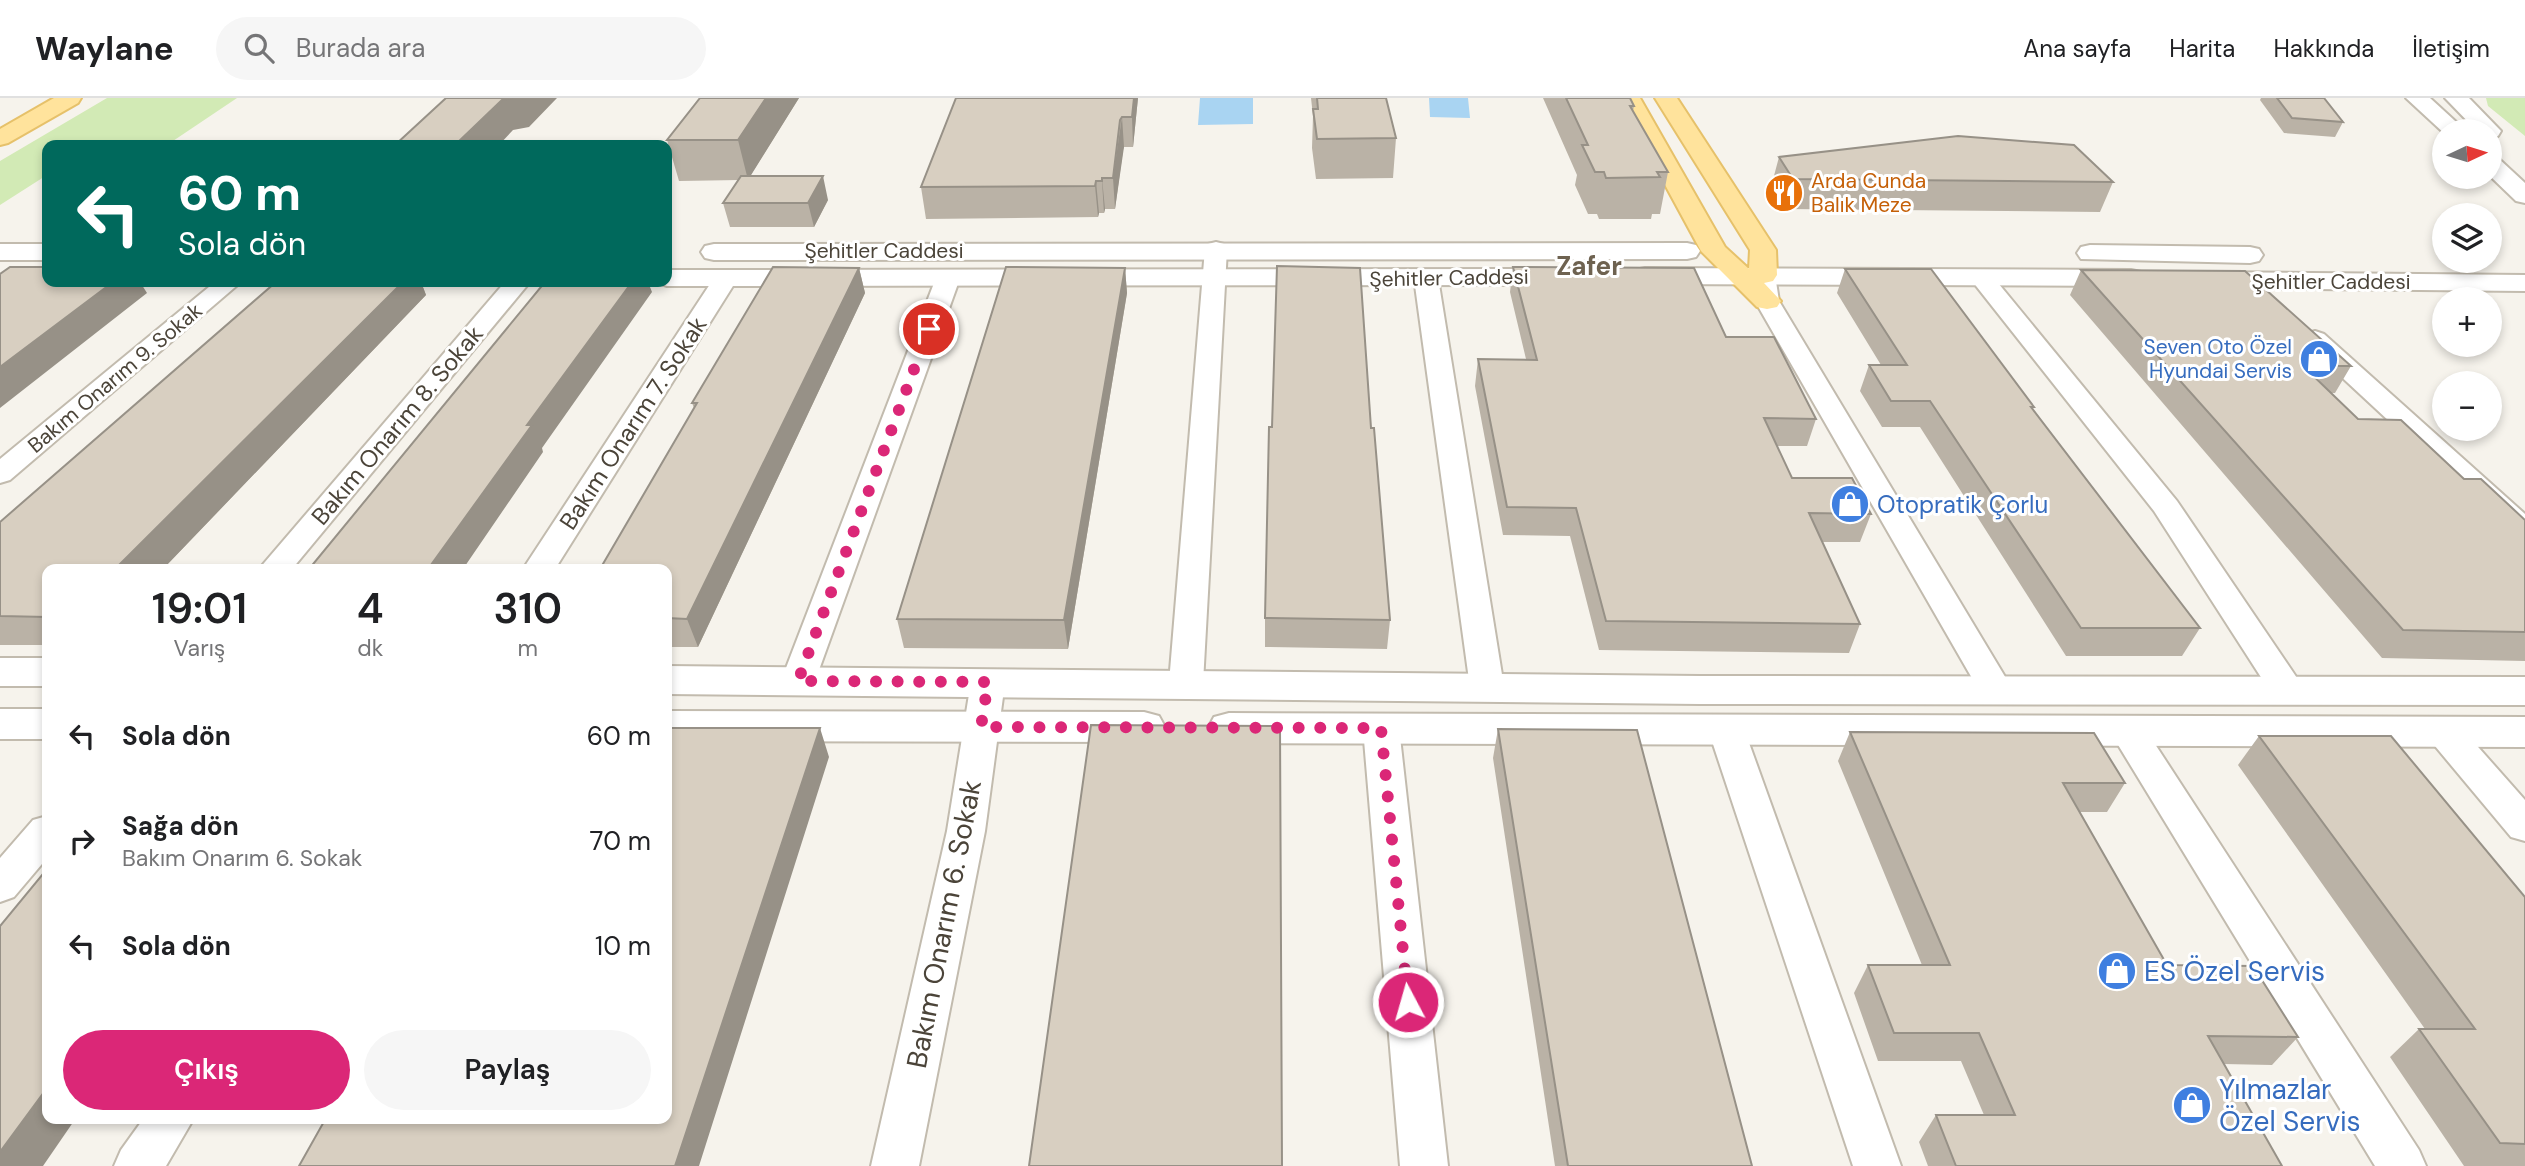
<!DOCTYPE html>
<html lang="tr">
<meta charset="utf-8">
<style>
:root{--surface:#fff;--page:#f6f6f6;--text:#202124;--muted:#757577;--line:#e0e0e0;--accent:#db2777}
body{margin:0;font-family:"DM Sans",sans-serif;background:var(--page);color:var(--text);height:100vh;display:flex;flex-direction:column;font-size:26px;white-space:nowrap}
*{box-sizing:border-box;margin:0}
p{font-size:23px;color:var(--muted)}
.icon{flex:none;width:38px;height:38px;fill:none;stroke:currentColor;stroke-width:2;stroke-linecap:round;stroke-linejoin:round}
.map{position:relative;flex:1;overflow:hidden}
.panel{position:absolute;left:42px;top:466px;width:630px;height:560px;display:flex;flex-direction:column;background:var(--surface);border-radius:14px;box-shadow:0 4px 10px #0003}
.panel>*{flex:none}
.top-card{position:absolute;left:42px;top:42px;width:630px;height:147px;border-radius:14px;box-shadow:0 4px 10px #0003;background:#00695c;color:#fff;overflow:hidden}
.needle{width:46px;rotate:86deg}
.buttons{position:absolute;left:2432px;top:21px;display:grid;gap:14px}
.buttons a{display:grid;place-items:center;width:70px;height:70px;border-radius:50%;background:var(--surface);box-shadow:0 4px 10px #0003;font-size:35px}
.pin{position:absolute;display:grid;place-items:center;width:60px;height:60px;color:#fff;margin:-30px;border:4px solid #fff;border-radius:50%;box-shadow:0 2px 7px #0007}
.me{position:absolute;width:77px;margin:-38px;rotate:354deg;stroke-linejoin:round;filter:drop-shadow(0 0 5px #0008)}
.turn{display:flex;align-items:center;gap:24px;height:147px;padding:0 21px;font-size:32px}
.turn .icon{width:91px;height:91px;stroke-width:2.5}
.turn b{display:block;font-size:49px;line-height:60px}
.eta{display:flex;justify-content:space-evenly;align-items:center;height:119px;text-align:center}
.eta b{font-size:42px;font-weight:600;line-height:49px}
.action{display:flex;gap:14px;margin-top:auto;padding:14px 21px}
.action a{flex:1;height:80px;border-radius:42px;background:var(--accent);color:#fff;font-size:28px;font-weight:600;line-height:80px;text-align:center}
.action a+a{background:var(--page);color:var(--text)}
ul{padding:0;list-style:none}
li{display:flex;align-items:center;gap:21px;height:105px;padding:0 21px}
li div{flex:1}
li b{display:block;font-size:26px}
li em{font-style:normal}
header{display:flex;align-items:center;gap:42px;box-sizing:border-box;height:98px;padding:0 35px;background:var(--surface);border-bottom:2px solid var(--line)}
header strong{font-size:33px}
nav{display:flex;gap:38px;margin-inline-start:auto;font-size:24px}
.search{width:490px;height:63px;background:var(--page);display:flex;align-items:center;gap:18px;box-sizing:border-box;padding:0 24px;border-radius:38px;color:var(--muted);font-size:26px}
.map>svg:first-child{display:block}
</style>
<header>
<strong>Waylane</strong>
<div class="search"><svg class="icon" aria-label="search" viewBox="0 0 24 24"><circle cx="10" cy="10" r="6"/><path d="M15 15l6 6"/></svg>Burada ara</div>
<nav><a>Ana sayfa</a><a>Harita</a><a>Hakkında</a><a>İletişim</a></nav>
</header>
<div class="map">
<svg width="2525" height="1068" viewBox="0 0 2525 1068">
<rect width="100%" height="100%" fill="#f6f3ec"/>
<path fill="#d2eab5" d="M107 0H237L167 47H47V77L0 107V63Z
M2486 0H2525V38L2488 8Z"/>
<path fill="#a9d4f2" d="M1200 0H1253V26L1198 27Z
M1429 0H1468L1470 20 1430 19Z"/>
<g fill="none" stroke-linecap="round" stroke-linejoin="round">
<g stroke="#c2bbae" stroke-width="4">
<path id="minor" d="M1216 144 1224 146 1227 151 1203 585 1198 594 1186 597 1174 594 1169 585 1205 151 1208 146Z
M1763 170 1771 172 1775 177 1779 203 2013 592 2008 601 1996 604 1984 601 1755 203 1751 177 1755 172Z
M1981 172 1989 174 2177 403 2299 583 2304 592 2299 601 2287 604 2275 601 2154 413 1969 179 1973 174Z
M726 173 734 175 738 180 555 471H523L714 180 718 175Z
M948 173 956 175 960 180 815 583 810 592 798 595 786 592 781 583 936 180 940 175Z
M1426 173 1434 175 1438 180 1504 589 1499 598 1487 601 1475 598 1470 589 1414 180 1418 175Z
M215 184H241L10 382 0 385V361Z
M505 184H530L292 471H259Z
M2315 233 2324 236 2525 416V441L2514 439 2306 246 2302 241 2306 236Z
M988 572 1000 575 1005 584 985 733 919 1068H871L947 733 971 584 976 575Z
M1381 617 1394 621 1399 630 1448 1068H1400L1363 630 1368 621Z
M1726 618 1739 622 1744 631 1901 1068H1853L1708 631 1713 622Z
M2127 619 2140 623 2419 1052 2426 1068H2375L2109 632 2114 623Z
M2443 620 2456 624 2525 702V743L2511 739 2430 642 2425 633 2430 624Z
M47 718V760L14 799 0 804V760L33 722Z
M144 1020H194L166 1068H114L121 1052Z"/>
</g>
<g stroke="#c2bbae" stroke-width="4">
<path id="tertiary" d="M2406 0H2430L2466 33H2445V36Z
M2445 0H2469L2501 33 2498 38 2490 40V33H2477Z
M2490 58 2498 60 2525 85V105L2516 103 2490 78Z
M1687 145 1696 147 1700 153 1696 159 1687 161 714 162 705 160 701 154 705 148 714 146Z
M0 146H47V162H0Z
M2090 147 2250 149 2259 151 2263 157 2259 163 2250 165 2081 161 2077 155 2081 149Z
M1645 170 2131 172 2141 174 2145 180 2141 186 2131 188 1645 186 1635 184 1631 178 1635 172Z
M1564 171 1574 173 1578 179 1574 185 1564 187 667 188 656 184H667V172Z
M2205 174 2525 177V193L2205 190 2195 188 2191 182 2195 176Z
M0 560H47V588H0Z
M667 568 1700 578 2525 579V607L1700 606 667 596Z
M0 611H47V641H0Z
M667 613 1144 614 1159 618 1165 629 1159 640 1144 644 667 643Z
M1229 615 2525 619V649L1229 645 1214 641 1208 630 1214 619Z"/>
</g>
<g stroke="#e6c16a" stroke-width="4">
<path id="primary" d="M54 0H81L78 5 8 45 0 47V31Z
M1618 0H1640L1725 149 1749 171 1750 152 1655 0H1677L1776 152 1777 177 1773 183 1764 185 1781 203 1777 209 1767 211 1757 209 1701 153Z"/>
</g>
<use href="#minor" fill="#fff" fill-rule="evenodd"/>
<use href="#tertiary" fill="#fff" fill-rule="evenodd"/>
<use href="#primary" fill="#ffe39c" fill-rule="evenodd"/>
</g>
<path fill="#bab2a6" d="M700 0H799L750 78 828 102 814 129H730L723 105 739 82 679 83 667 42Z
M1138 0 1133 49H1124L1123 52 1115 111H1105L1104 115H1099L1098 119 926 121 921 89Z
M1311 0H1386L1396 40 1393 80 1316 81 1312 50 1313 18Z
M1543 0H1630L1634 8 1633 13 1668 74 1660 116H1652L1651 121H1599L1597 116H1588L1575 87 1577 77Z
M2261 0H2324L2343 24 2335 39 2284 35 2260 2Z
M1779 59 2113 84 2100 114 1785 111 1771 89Z
M1513 169 1726 239 1816 321 1807 348H1777L1792 380 1871 416 1860 444H1822L1860 526 1849 555 1599 552 1570 438 1503 437 1475 288 1478 261H1526L1510 194Z
M859 170 865 195 698 549H667V471L694 310 692 305Z
M1125 170 1127 195 1068 551 904 550 897 521Z
M1845 171 2034 309 2033 311 2200 530 2182 558H2066L1920 329H1882L1860 293 1869 267H1881L1837 195Z
M2081 172 2351 268 2335 295H2331L2358 321 2464 381 2525 422V563L2382 560 2070 197Z
M276 184H421L426 197 163 471H47V547H0V424Z
M1371 330 1390 522 1387 551 1265 549V520Z
M1498 631 1752 1068H1555L1493 660Z
M1850 634 2125 685 2107 714H2080L2167 867 2298 939 2272 967 2224 966 2282 1068H1928L1919 1044 1936 1017H1984L1961 963H1878L1854 895 1868 867H1922L1838 663Z
M2259 638 2525 799V1068H2464L2390 959 2419 931H2425L2238 667Z"/>
<path fill="#979187" d="M512 0H557L529 29 513 32 499 47H455L502 2Z
M766 0H799L748 82 738 42Z
M1134 0H1138L1133 49 1132 19Z
M1122 19 1124 49 1115 111 1113 80Z
M823 78 828 102 814 129 808 105Z
M1102 80 1105 111 1104 115 1102 83Z
M1096 83 1099 115 1098 119 1095 88Z
M859 170 865 195 698 549 687 521Z
M1125 170 1127 195 1068 551 1064 522Z
M113 184H140L147 195 0 310V269Z
M403 184H421L426 197 163 471H115Z
M632 184H648L652 194 542 350 543 354 463 471H428L527 327Z
M820 630 829 659 699 1068H675Z
M47 990V1020H76L43 1068H0V1054Z"/>
<path fill="#d8cfc1" stroke="#979187" stroke-width="2" d="M446 0H512L502 2 455 47H395Z
M700 0H766L738 42H667Z
M956 0H1134L1132 19H1122L1120 22 1113 80H1102V83H1096L1095 88 921 89Z
M1317 0H1386L1396 40 1317 41 1313 11H1318Z
M1566 0H1630L1634 8H1630L1668 74H1657L1660 79 1606 80 1604 74H1595L1582 47H1588Z
M2277 0H2324L2343 24 2292 20Z
M1958 38 2074 47 2113 84 1793 81 1779 59Z
M741 78H823L808 105H723Z
M1277 168 1360 170 1371 330H1374L1390 522 1265 520 1269 329H1272Z
M10 169H47V184H113L0 269V176Z
M773 169 859 170 687 521 667 520V471H600L697 305H692Z
M1006 169 1125 170 1064 522 897 521Z
M1513 169 1694 170 1726 239H1774L1816 321 1764 320 1792 380H1852L1871 416 1809 415 1860 526 1606 523 1576 410 1507 409 1478 261 1537 262Z
M1845 171H1931L2034 309H2031L2200 530H2081L1930 303H1891L1869 267H1907Z
M2081 172 2245 173 2351 268H2303L2358 321 2401 322 2464 381H2481L2525 422V534L2403 532Z
M276 184H403L115 471H47V519L0 518V424Z
M545 184H632L527 327H532L428 471H309Z
M1091 627 1280 628 1282 1068H1029Z
M667 630H820L675 1068H299L326 1020H667Z
M1498 631 1637 632 1752 1068H1568Z
M1850 634 2094 635 2125 685H2063L2167 867 2253 868 2298 939 2208 938 2282 1068H1956L1936 1017H2015L1979 935H1894L1868 867H1950Z
M2259 638H2391L2525 799V1046L2500 1045 2419 931H2475Z
M47 771V990L0 1054V828Z"/>
<g fill="none" stroke-linecap="round" stroke-linejoin="round">
<path stroke="#db2777" stroke-width="12" stroke-dasharray="0 21.6" d="M929 231 798 583 988 584 981 629 1381 630 1408 904"/>
</g>
<defs>
<g id="restaurant-disc" transform="scale(2.0125)"><circle r="9.5" fill="#e8710a" stroke="#fff"/><path d="M-5-6h1v4h1v-4h1v4h1v-4h1v5L-1.5 .5V6h-2V.5L-5-1ZM5-6V6H3V1.5H1.5Q1.5-4 5-6Z" fill="#fff"/></g>
<g id="shop-disc" transform="scale(2.0125)"><circle r="9.5" fill="#3f7fe0" stroke="#fff"/><path d="M-5-2.5h2.3a2.7 3.5 0 0 1 5.4 0H5L5.5 6h-11ZM-1.5-2.5h3a1.5 2.3 0 0 0-3 0Z" fill="#fff"/></g>
</defs>
<g fill-rule="evenodd">
<use href="#restaurant-disc" x="1784" y="95"/>
<use href="#shop-disc" x="2319" y="261"/>
<use href="#shop-disc" x="1850" y="406"/>
<use href="#shop-disc" x="2117" y="873"/>
<use href="#shop-disc" x="2192" y="1007"/>
</g>
<g text-anchor="middle" dominant-baseline="central" stroke-width="6" stroke-linejoin="round" paint-order="stroke">
<g font-size="21" fill="#c56008" stroke="#fff" text-anchor="start">
<text x="1811" y="83">Arda Cunda<tspan x="1811" dy="24">Balık Meze</tspan></text>
</g>
<g font-size="21" fill="#4b4439" stroke="#fff">
<text x="884" y="153">Şehitler Caddesi</text>
<text transform="translate(1449 180) rotate(-1)">Şehitler Caddesi</text>
<text x="2331" y="184">Şehitler Caddesi</text>
<text transform="translate(115 280) rotate(-40)">Bakım Onarım 9. Sokak</text>
</g>
<g font-size="21" fill="#366cbe" stroke="#fff" text-anchor="end">
<text x="2292" y="249">Seven Oto Özel<tspan x="2292" dy="24">Hyundai Servis</tspan></text>
</g>
<g font-size="24" fill="#4b4439" stroke="#fff">
<text transform="translate(633 325) rotate(-57)">Bakım Onarım 7. Sokak</text>
<text transform="translate(397 327) rotate(-50)">Bakım Onarım 8. Sokak</text>
</g>
<g font-size="24" fill="#366cbe" stroke="#fff" text-anchor="start">
<text x="1877" y="406">Otopratik Çorlu</text>
</g>
<g font-size="26" font-weight="bold" fill="#6e6250" stroke="#fff">
<text x="1589" y="168">Zafer</text>
</g>
<g font-size="28" fill="#4b4439" stroke="#fff">
<text transform="translate(944 826) rotate(-79)">Bakım Onarım 6. Sokak</text>
</g>
<g font-size="28" fill="#366cbe" stroke="#fff" text-anchor="start">
<text x="2144" y="873">ES Özel Servis</text>
<text x="2219" y="991">Yılmazlar<tspan x="2219" dy="32">Özel Servis</tspan></text>
</g>
</g>
</svg>
<div class="buttons">
<a><svg class="needle" viewBox="-14 -14 28 28"><path d="M0-13l5 13h-10z" fill="#e53935"/><path d="M0 13l5-13h-10z" fill="#757577"/></svg></a>
<a><svg class="icon" aria-label="layers" viewBox="0 0 24 24"><path d="M12 4l9 5-9 5-9-5zM3 14l9 5 9-5"/></svg></a>
<a>+</a>
<a>−</a>
</div>
<div class="pin" style="left:929px;top:231px;background:#d93025"><svg class="icon" aria-label="arrive" viewBox="0 0 24 24"><path d="M6 21V4h12l-3 4 3 4H6"/></svg></div>
<svg class="me" style="left:1408px;top:904px" viewBox="-20 -20 40 40"><circle r="17" fill="#db2777" stroke="#fff" stroke-width="3"/><path d="M0-11L8 9 0 5-8 9z" fill="#fff"/></svg>
<div class="top-card">
<div class="turn"><svg class="icon" aria-label="left" viewBox="0 0 24 24"><path d="M17 20v-9H6M10 6l-5 5 5 5"/></svg><div><b>60 m</b>Sola dön</div></div>
</div>
<section class="panel">
<div class="eta">
<div><b>19:01</b><p>Varış</p></div>
<div><b>4</b><p>dk</p></div>
<div><b>310</b><p>m</p></div>
</div>
<ul>
<li><svg class="icon" aria-label="left" viewBox="0 0 24 24"><path d="M17 20v-9H6M10 6l-5 5 5 5"/></svg><div><b>Sola dön</b></div><em>60 m</em></li>
<li><svg class="icon" aria-label="right" viewBox="0 0 24 24"><path d="M7 20v-9h11M14 6l5 5-5 5"/></svg><div><b>Sağa dön</b><p>Bakım Onarım 6. Sokak</p></div><em>70 m</em></li>
<li><svg class="icon" aria-label="left" viewBox="0 0 24 24"><path d="M17 20v-9H6M10 6l-5 5 5 5"/></svg><div><b>Sola dön</b></div><em>10 m</em></li>
</ul>
<div class="action"><a>Çıkış</a><a>Paylaş</a></div>
</section>
</div>
